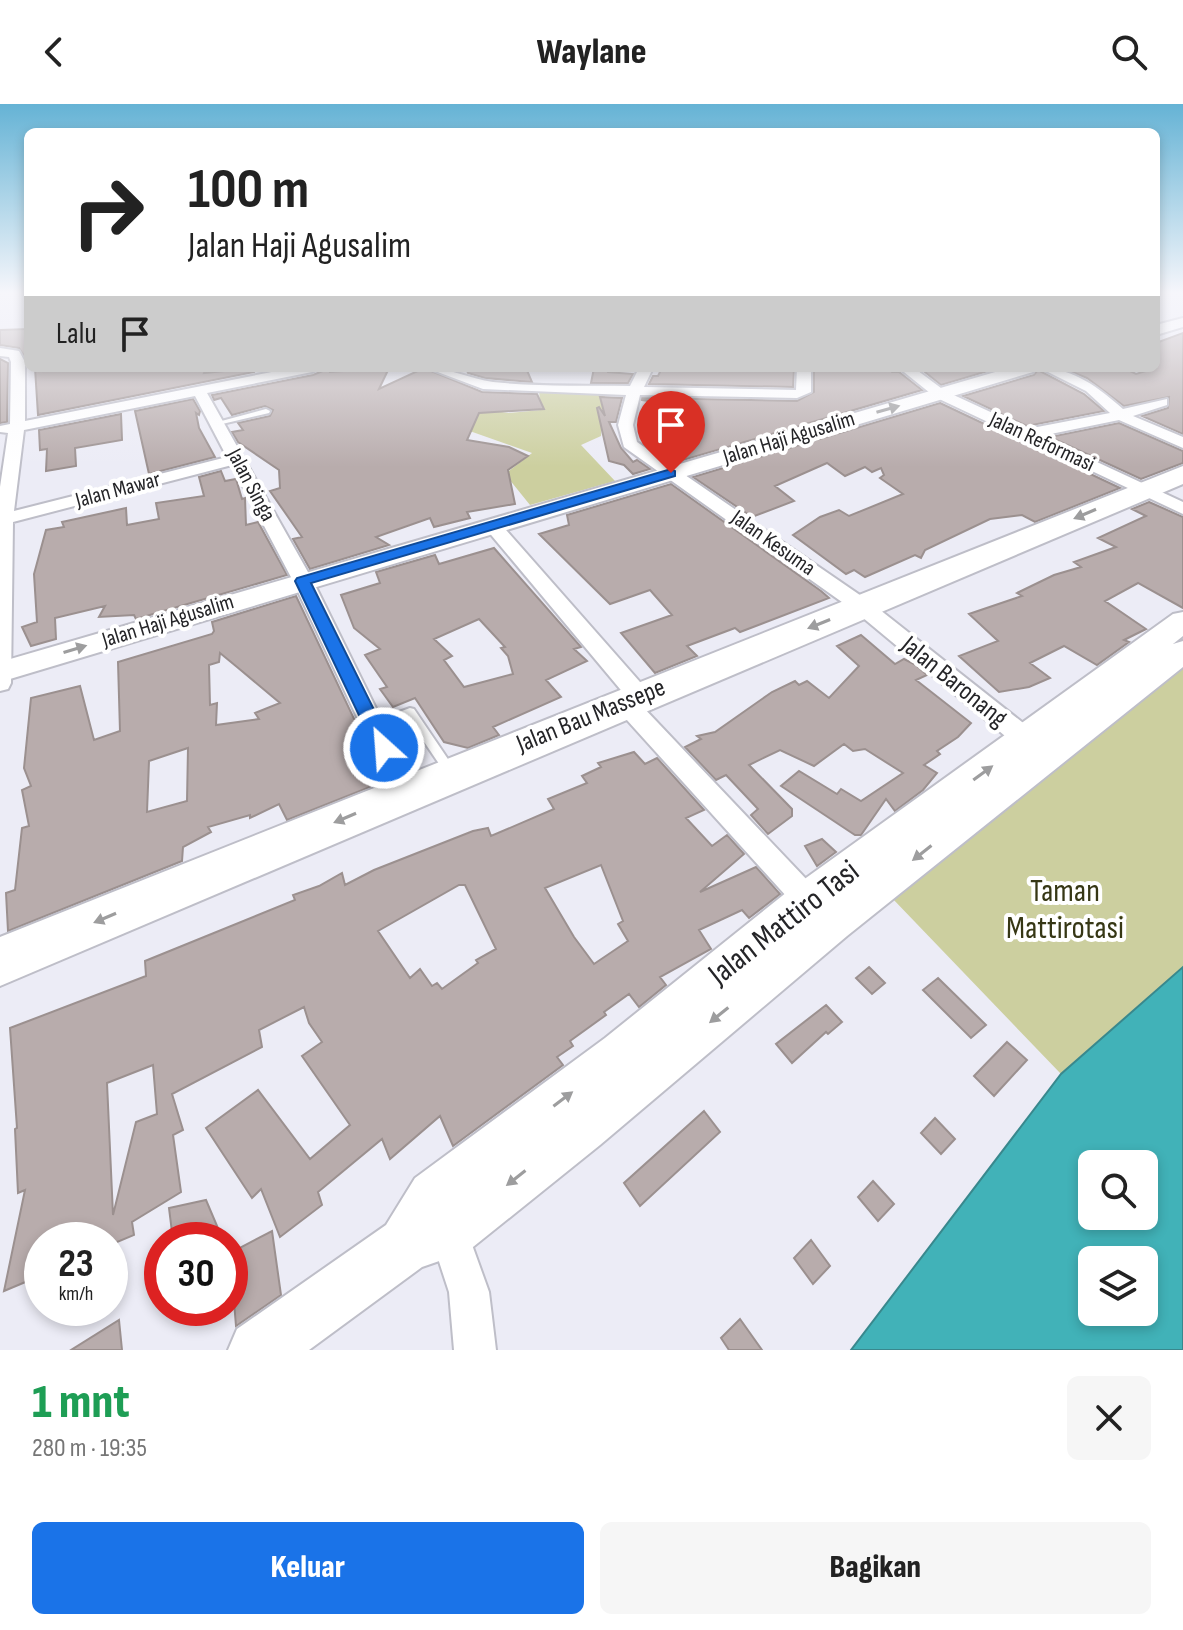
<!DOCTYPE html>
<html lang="id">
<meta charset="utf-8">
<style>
:root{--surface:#fff;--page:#f6f6f6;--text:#222;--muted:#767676;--accent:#1a73e8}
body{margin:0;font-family:"Sofia Sans Condensed",sans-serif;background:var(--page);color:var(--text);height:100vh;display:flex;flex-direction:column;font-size:30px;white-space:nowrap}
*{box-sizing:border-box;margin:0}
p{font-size:26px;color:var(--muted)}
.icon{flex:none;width:44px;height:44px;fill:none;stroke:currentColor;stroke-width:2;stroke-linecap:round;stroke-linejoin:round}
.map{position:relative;height:1246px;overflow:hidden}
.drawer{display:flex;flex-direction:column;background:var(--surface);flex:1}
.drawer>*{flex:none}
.guide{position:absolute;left:24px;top:24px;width:1136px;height:244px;border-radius:12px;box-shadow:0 4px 12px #0003;background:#fff;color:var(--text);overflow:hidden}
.tools{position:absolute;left:1078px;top:1046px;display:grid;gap:16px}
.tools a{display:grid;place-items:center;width:80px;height:80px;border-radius:12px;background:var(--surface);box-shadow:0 4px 12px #0003;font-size:40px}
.speed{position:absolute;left:24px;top:1118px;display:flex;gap:16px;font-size:40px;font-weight:700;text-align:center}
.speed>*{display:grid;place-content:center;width:104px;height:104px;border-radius:50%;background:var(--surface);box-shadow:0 4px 12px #0003;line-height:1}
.speed small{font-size:20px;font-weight:400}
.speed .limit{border:12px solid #d22;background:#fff;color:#111}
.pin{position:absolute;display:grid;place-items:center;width:68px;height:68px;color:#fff;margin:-82px -34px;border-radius:50% 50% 50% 0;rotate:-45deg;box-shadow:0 0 8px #0007}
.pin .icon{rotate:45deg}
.me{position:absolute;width:88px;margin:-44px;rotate:334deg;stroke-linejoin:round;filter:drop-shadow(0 0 6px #0008)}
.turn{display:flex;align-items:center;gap:28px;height:168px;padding:0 32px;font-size:36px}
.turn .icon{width:104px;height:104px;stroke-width:2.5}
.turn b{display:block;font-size:56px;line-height:68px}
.then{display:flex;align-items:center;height:76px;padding:0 32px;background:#0003;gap:16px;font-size:30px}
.round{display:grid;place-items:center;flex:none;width:84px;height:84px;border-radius:12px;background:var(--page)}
.summary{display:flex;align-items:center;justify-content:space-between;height:136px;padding:0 32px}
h1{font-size:48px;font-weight:800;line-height:60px;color:#1e9e55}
.primary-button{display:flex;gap:16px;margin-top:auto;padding:16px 32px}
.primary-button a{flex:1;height:92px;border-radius:12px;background:var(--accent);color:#fff;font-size:32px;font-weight:800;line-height:92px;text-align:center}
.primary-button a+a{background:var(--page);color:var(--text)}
header{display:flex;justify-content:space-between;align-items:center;height:104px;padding:0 32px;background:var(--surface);font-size:36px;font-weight:800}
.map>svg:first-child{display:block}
</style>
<header><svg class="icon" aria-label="back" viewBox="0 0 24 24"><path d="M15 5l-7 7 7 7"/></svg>Waylane<svg class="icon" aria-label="search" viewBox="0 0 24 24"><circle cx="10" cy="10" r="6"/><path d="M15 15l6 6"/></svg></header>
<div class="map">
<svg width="1183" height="1246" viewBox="0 0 1183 1246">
<rect width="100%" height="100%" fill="#ececf6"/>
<path fill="#cccf9f" d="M539 287 605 289 601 332 581 341 615 377 530 401 505 370 532 349 464 325 457 302 509 309 541 306Z
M1183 563V863L1061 970 891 793Z"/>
<path fill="#41b2b8" stroke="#39888d" stroke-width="2" fill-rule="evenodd" d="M1183 863V1246H851L1061 970ZM1092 1060H1144V1112H1092ZM1092 1156H1144V1208H1092Z"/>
<path fill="#b8acac" stroke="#9b908f" stroke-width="2" fill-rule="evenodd" d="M28 225V258L19 244 0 241V226Z
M1183 229V330L1142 312 1168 304 1169 293 1124 302 1087 274 1062 264H1124L1136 270 1156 264V239Z
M0 255 8 259 7 318 0 319Z
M35 264H206L204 269 254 264V268L38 311Z
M330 264V268L389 264 379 285 424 264 482 288 537 290 544 305 479 309 467 336 509 343 528 352 508 366 515 400 467 408 470 414 434 423 430 414 376 433 389 441 310 465 293 435 302 433 270 387 280 384 279 366 238 338 232 328 243 326 238 319 270 312 273 306 265 302 232 311 221 294 214 296 212 291 313 271Z
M466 264H526L532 278 485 274 468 269Z
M594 264H608V268L633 270 628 279H591Z
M662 264H794L793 283 649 280 653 272H658Z
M814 264H889L892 268H899L922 286 673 359 657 348V298L642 296V294L797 297 814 288Z
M920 264H998L941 281Z
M1038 266 1084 290 1104 307 1027 322 963 292 1034 271Z
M600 293 622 294 616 318H609L621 344 633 358 637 356 650 365 633 370 624 361 609 357 597 304 599 303 605 312Z
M193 295 200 307 199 311 196 309 199 324 215 353 149 370 135 307Z
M940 299 1120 384 1035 418 1022 411 990 415 925 446 921 454 915 451 865 473 854 466 846 470 793 431 820 413 839 406 849 412 903 390 880 374 884 371 881 364 872 368 865 363 845 372 827 359 775 382 794 397 752 413 693 373Z
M121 310 122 336 75 344 76 362 46 367 47 345 40 346 39 326Z
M1119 319 1183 347V359L1141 375 1050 333Z
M221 367 225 377 236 375 242 395 245 394 246 421 258 418 287 471 136 515 134 511 99 513 105 502 55 514 56 535 31 542 22 523 37 518 34 470 46 426 64 423 62 418 126 404 127 421 159 415 156 399 204 392 199 373Z
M671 380 821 487 829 494 740 528 735 524 687 542 697 552 655 569 621 529 672 511 650 486 610 500 539 430 569 421 567 411Z
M1149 398 1183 413V504L1138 479 1105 497 1146 525 1124 536 1129 538 1097 561 1064 542 1030 559 1050 574 1029 583 999 588 959 552 998 537 969 510 1022 492 1017 489 1054 471 1081 463 1074 458 1116 443 1098 434 1146 412 1132 405Z
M494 444 581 543 574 545 587 557 546 576 561 593 493 623 499 631 468 644 444 638 415 594 393 603 380 585 387 583 365 551 380 545 354 524 341 491 380 479 376 468 435 451 439 460ZM479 515 505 543 501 544 508 552 513 570 464 583 444 556 452 552 434 535Z
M296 492 364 636 350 642 370 683 287 716 279 700 250 714V711L208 723 211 728 183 743 182 757 8 827 6 789 15 786 22 724 29 722 22 686 31 682 24 664 31 594 80 582 94 636 120 627 118 558 212 530 214 527 212 518ZM220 549 237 563 280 599 255 609 259 615 216 621 217 599 210 601 209 561 219 558ZM188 644 187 697 147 708 149 657Z
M861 531 895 560 904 555 916 561 927 571 916 576 971 619 958 633 937 647 940 650 924 661 937 669 923 686 895 707 886 695 861 731H855L781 682 799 667 837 690 841 685 861 697 903 669 865 645 853 647 844 640 814 662 780 646 749 661 792 705V712L768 730 751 711 758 705 726 671 716 676 685 643 701 635 697 632 715 628 772 588 795 577 799 581 807 577 829 594 859 562 837 542Z
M634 648 645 660 657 654 704 706 686 714 712 742 727 731 744 750 700 788 756 763 780 790 749 814 742 806 699 826 711 845 660 873 666 881 639 903 629 890 604 908 606 911 570 937 573 942 557 953 563 961 453 1042 440 1012 390 1055 382 1035 318 1088 322 1101 280 1133 261 1085 252 1094 206 1024 258 986 310 1055 350 1021 302 952 322 938 309 919 304 903 259 926 262 943 172 990 183 1026 173 1031 181 1088 132 1118 134 1131 110 1141V1136H42V1171L4 1187 25 1086 18 1089 15 1025 17 1024 10 924 146 872 145 857 295 796 293 791 319 782 342 769 345 781 374 766 473 727 488 724 491 732 554 705 548 695 587 679 582 672 601 663 598 659ZM601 761 623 817 618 820 628 837 594 860 574 833 545 784ZM459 781H465L496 845 476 856 478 859 442 885 437 879 432 882 420 865 410 874 378 827ZM153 961 157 1010 136 1018 113 1111 107 979Z
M822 735 836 748 817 762 805 742Z
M869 863 885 879 872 890 856 874Z
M938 874 986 921 971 934 923 886Z
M826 901 842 918 828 930 826 928 792 959 776 940Z
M1007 938 1027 956 994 992 974 972Z
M704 1007 720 1028 640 1102 624 1079Z
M935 1014 955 1035 941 1050 921 1029Z
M873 1077 894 1100 878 1117 858 1093Z
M206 1096 223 1136H173L169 1104Z
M272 1127 281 1191 236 1222 230 1149Z
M811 1136 830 1162 813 1180 794 1154Z
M740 1215 762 1246H729L721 1234Z
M119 1216 122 1246H71Z"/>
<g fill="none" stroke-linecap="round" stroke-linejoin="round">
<g stroke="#bebec8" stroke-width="4">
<path id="service" d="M266 305 270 307 269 309 218 321 214 319Z
M410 604 414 605 456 667 458 670 456 673H448L408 614 373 626 367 622 369 619Z"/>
</g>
<g stroke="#bebec8" stroke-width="4">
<path id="minor" d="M0 244 19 247 25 258V317L292 264H319L312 268 207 289 313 477 418 689 414 696 405 699 396 696 293 477 232 361 13 418 11 579 8 585 0 587V383L8 329 0 328V322L10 320 11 258 9 253 0 252ZM195 292 227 353 14 407 24 326Z
M427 264C451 264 470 275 493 278 538 283 585 281 630 282L639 264H653L644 283 796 286 797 264H811V288L797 294 640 291 633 321 637 338 870 498 1046 637 1049 644 1046 651 1037 653 1028 651 856 508 624 343 618 321 626 291 483 285Z
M899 264H914L945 287 1027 325 1110 309 1086 287 1040 264C1074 264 1099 284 1123 305L1167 295V301L1133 312 1183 333V344L1119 316 1041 332 1183 398V410L935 293Z
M493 417 499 418 647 586 651 592 647 598 640 600 826 796 831 805 826 814 816 818 806 814 617 605 613 599 617 593 625 591 487 426 484 422 487 418Z
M448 1108 462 1113 489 1188 496 1246H454L449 1188 429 1127 434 1113Z"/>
</g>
<g stroke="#bebec8" stroke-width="4">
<path id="tertiary" d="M1183 214V223L1156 231V221Z
M1009 264H1035L1033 268 0 578V558Z"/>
</g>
<g stroke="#bebec8" stroke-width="4">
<path id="secondary" d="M1183 508V532L1173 540 1183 537V563L847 832 600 1041 468 1147 422 1163 309 1246H228L237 1225 386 1121 415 1074 605 934 792 784 1173 510Z"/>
</g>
<g stroke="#bebec8" stroke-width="4">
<path id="trunk" d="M1183 362V380L0 882V833Z"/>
</g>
<use href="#service" fill="#fff" fill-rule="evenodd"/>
<use href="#minor" fill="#fff" fill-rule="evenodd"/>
<use href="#tertiary" fill="#fff" fill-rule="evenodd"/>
<use href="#secondary" fill="#fff" fill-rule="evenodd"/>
<use href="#trunk" fill="#fff" fill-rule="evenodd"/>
</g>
<defs><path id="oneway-solid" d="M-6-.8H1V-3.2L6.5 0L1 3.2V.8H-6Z" transform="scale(2)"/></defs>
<g fill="#9d9d9e">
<use href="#oneway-solid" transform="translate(888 305) rotate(-16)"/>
<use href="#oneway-solid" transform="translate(1085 410) rotate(157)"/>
<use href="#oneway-solid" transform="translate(819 520) rotate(158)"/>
<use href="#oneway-solid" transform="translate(75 545) rotate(-17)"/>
<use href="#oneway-solid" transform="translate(983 669) rotate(-36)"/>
<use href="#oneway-solid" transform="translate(345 714) rotate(157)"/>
<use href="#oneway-solid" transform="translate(922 749) rotate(142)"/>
<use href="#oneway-solid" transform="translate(105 814) rotate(157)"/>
<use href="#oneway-solid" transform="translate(719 911) rotate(141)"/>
<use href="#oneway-solid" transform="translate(563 995) rotate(-37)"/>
<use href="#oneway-solid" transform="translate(516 1074) rotate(142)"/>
</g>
<linearGradient id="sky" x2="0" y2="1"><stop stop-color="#65b3d5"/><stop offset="0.52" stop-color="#f6f6fb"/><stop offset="1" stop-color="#f6f6fb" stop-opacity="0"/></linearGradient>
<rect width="1183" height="363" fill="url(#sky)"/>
<path fill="#1a73e8" stroke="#114b97" stroke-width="2" d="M671 365 675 367V372L311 479 393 644 384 651 377 649 295 477 297 474Z"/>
<g text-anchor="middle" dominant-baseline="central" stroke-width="8" stroke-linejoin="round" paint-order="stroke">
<g font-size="22" fill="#252528" stroke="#fff">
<text transform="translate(789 334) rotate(-17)">Jalan Haji Agusalim</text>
<text transform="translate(1042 338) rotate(25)">Jalan Reformasi</text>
<text transform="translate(251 381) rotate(62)">Jalan Singa</text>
<text transform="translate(118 386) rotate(-15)">Jalan Mawar</text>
<text transform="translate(773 439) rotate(35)">Jalan Kesuma</text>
<text transform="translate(168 517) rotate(-17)">Jalan Haji Agusalim</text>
</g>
<g font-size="26" fill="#252528" stroke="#fff">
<text transform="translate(954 578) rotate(39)">Jalan Baronang</text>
<text transform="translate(591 612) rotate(-22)">Jalan Bau Massepe</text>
</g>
<g font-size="32" fill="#363715" stroke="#fff">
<text x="1065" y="787">Taman<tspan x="1065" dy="37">Mattirotasi</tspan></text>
</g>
<g font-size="32" fill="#252528" stroke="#fff">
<text transform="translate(784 819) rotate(-38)">Jalan Mattiro Tasi</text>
</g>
</g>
</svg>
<div class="tools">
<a><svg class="icon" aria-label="search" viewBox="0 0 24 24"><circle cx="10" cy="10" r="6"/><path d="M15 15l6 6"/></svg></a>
<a><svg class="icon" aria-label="layers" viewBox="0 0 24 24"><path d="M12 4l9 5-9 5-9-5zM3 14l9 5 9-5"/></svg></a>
</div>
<div class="speed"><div>23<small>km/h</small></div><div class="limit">30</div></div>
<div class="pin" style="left:671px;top:369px;background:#d93025"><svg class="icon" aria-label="arrive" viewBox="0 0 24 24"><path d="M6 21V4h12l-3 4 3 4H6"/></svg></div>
<svg class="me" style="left:384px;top:644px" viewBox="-20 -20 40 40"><circle r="17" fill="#1a73e8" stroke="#fff" stroke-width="3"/><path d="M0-11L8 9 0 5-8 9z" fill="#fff"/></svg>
<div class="guide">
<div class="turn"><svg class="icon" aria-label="right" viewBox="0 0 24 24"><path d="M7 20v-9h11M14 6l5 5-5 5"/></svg><div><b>100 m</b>Jalan Haji Agusalim</div></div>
<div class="then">Lalu<svg class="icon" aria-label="arrive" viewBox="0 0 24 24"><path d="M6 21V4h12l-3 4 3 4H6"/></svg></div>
</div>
</div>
<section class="drawer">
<div class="summary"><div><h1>1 mnt</h1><p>280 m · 19:35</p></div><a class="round"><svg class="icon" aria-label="close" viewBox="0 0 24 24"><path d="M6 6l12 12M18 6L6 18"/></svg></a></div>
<div class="primary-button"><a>Keluar</a><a>Bagikan</a></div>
</section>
